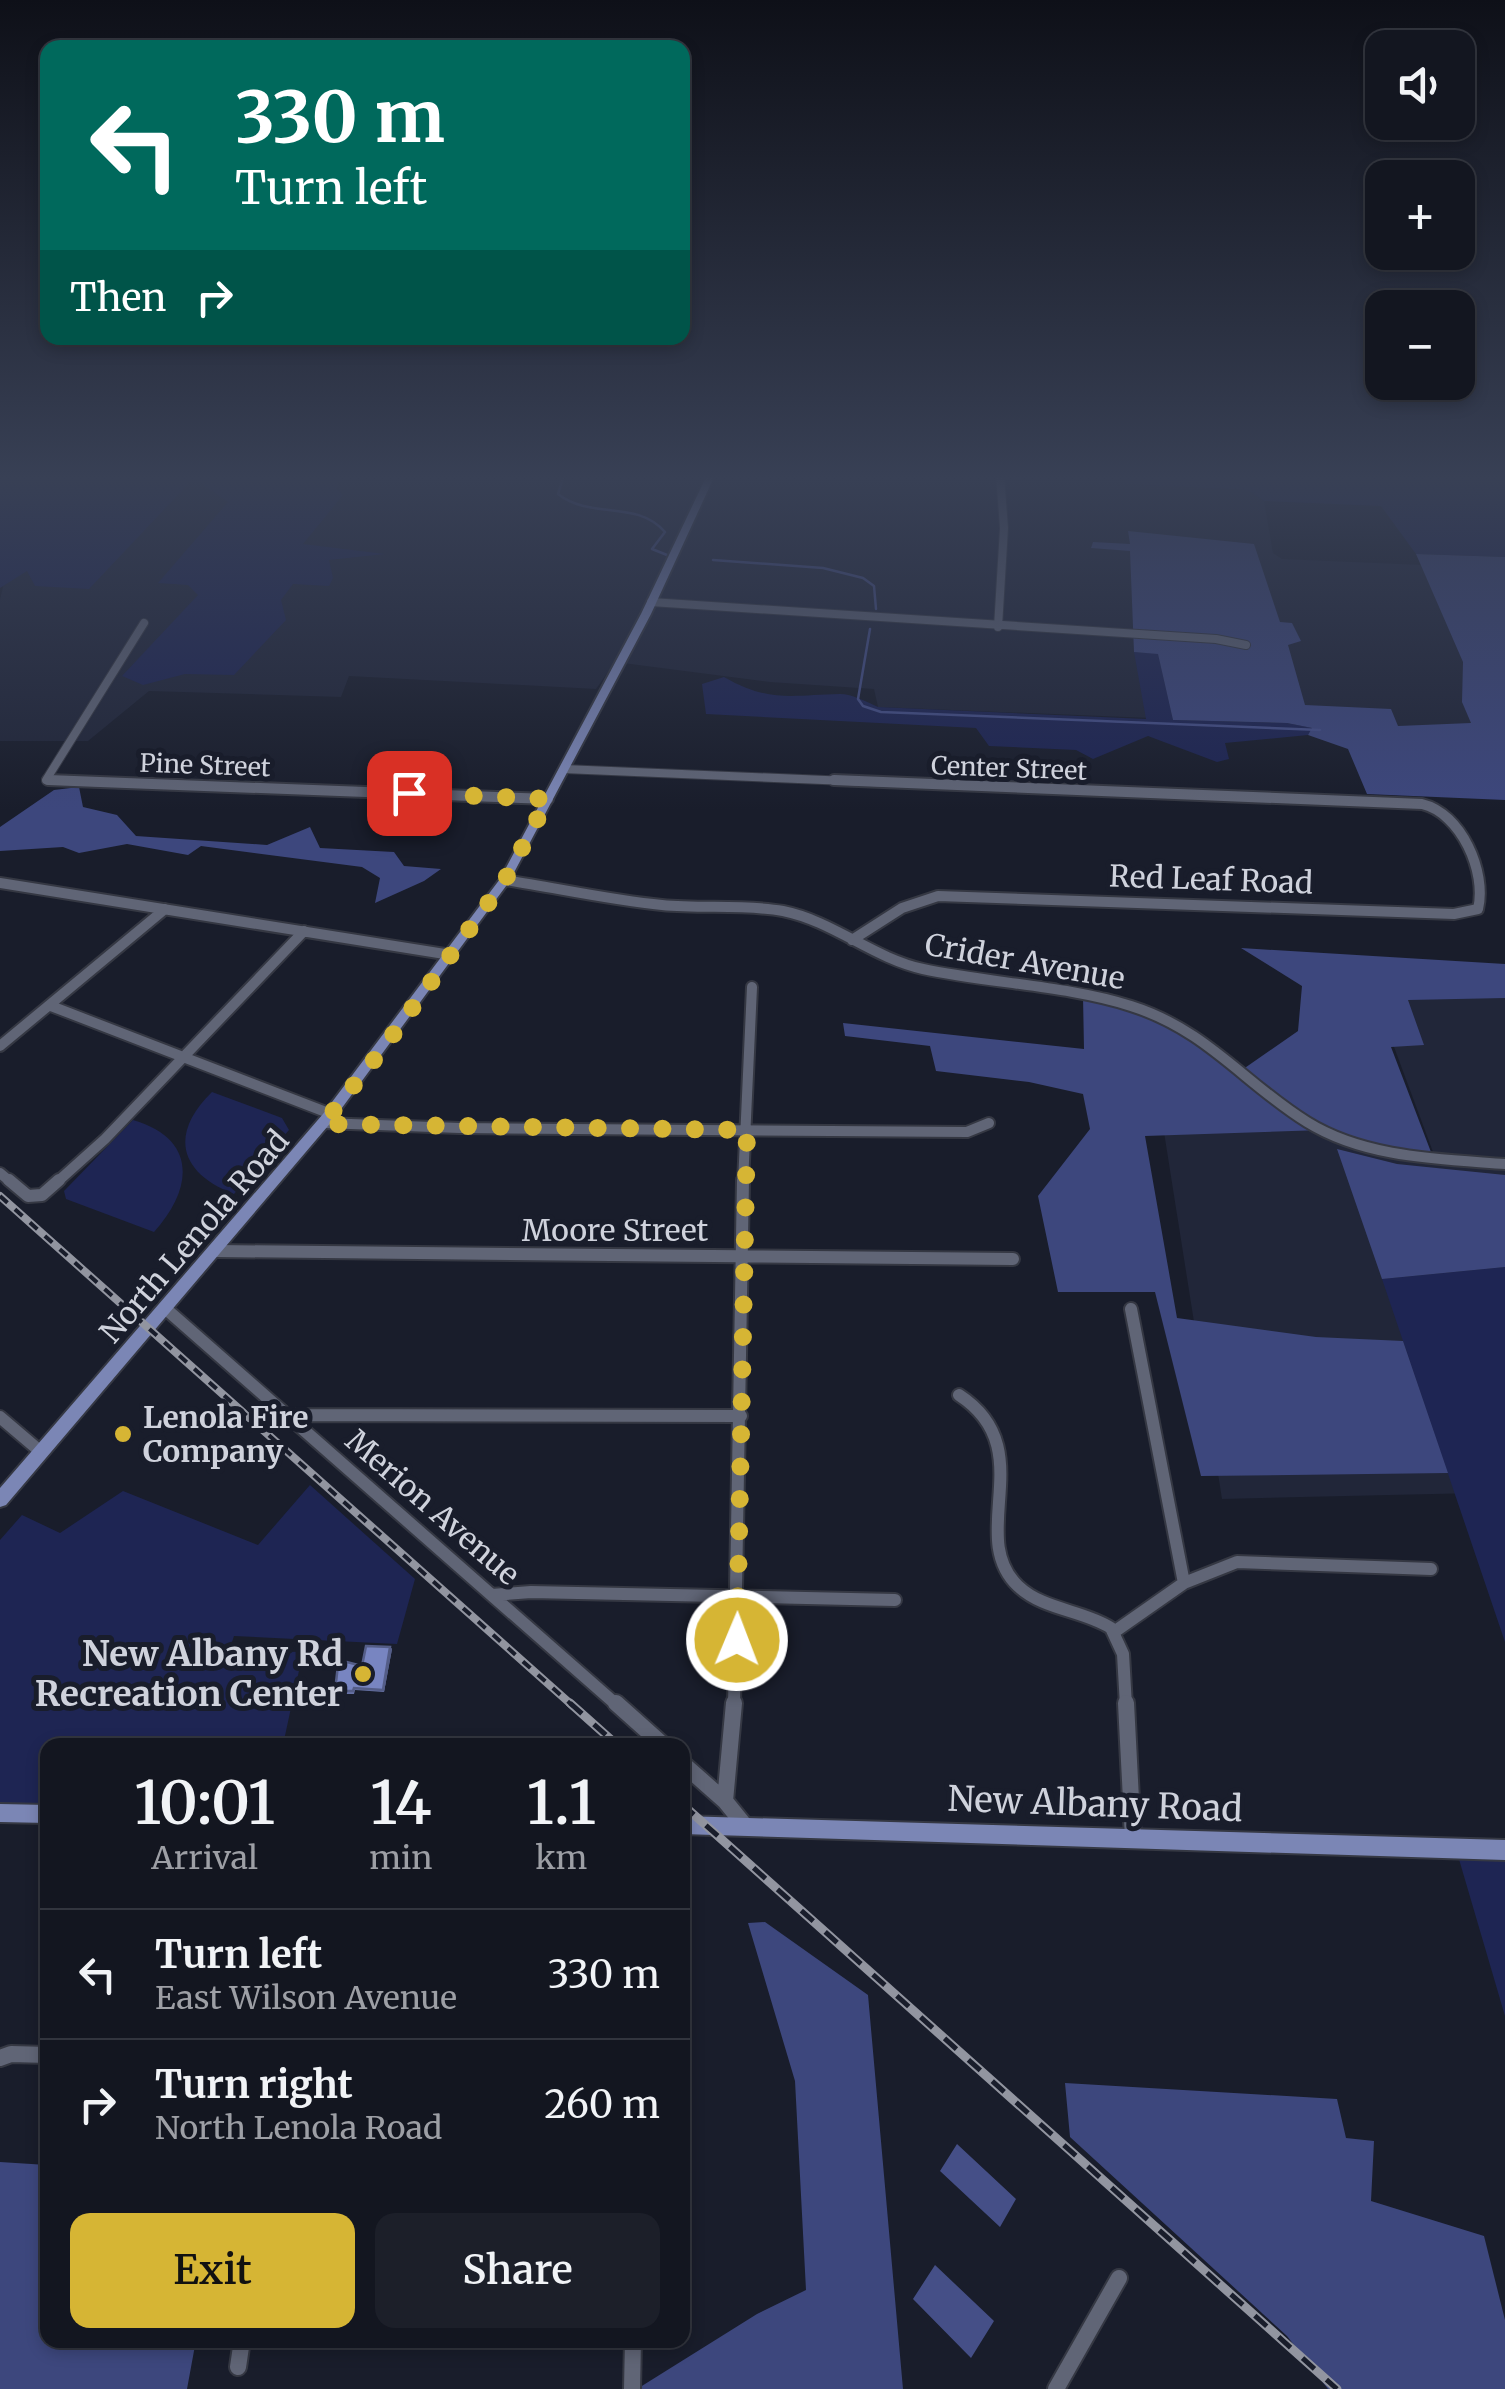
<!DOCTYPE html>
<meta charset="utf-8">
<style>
:root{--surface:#131620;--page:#1c1f29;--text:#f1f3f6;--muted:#9d9fa5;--line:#32353e;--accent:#d6b534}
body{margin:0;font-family:Merriweather,serif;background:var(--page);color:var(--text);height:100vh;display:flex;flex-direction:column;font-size:38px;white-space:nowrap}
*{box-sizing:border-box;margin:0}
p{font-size:32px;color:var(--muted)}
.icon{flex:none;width:55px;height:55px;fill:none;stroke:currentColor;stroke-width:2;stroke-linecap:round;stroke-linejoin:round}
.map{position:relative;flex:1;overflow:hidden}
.side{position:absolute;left:40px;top:1738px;width:650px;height:610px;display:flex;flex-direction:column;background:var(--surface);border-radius:20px;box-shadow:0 5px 15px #0003,0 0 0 2px var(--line)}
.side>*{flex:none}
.banner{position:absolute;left:40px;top:40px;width:650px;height:305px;border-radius:20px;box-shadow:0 5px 15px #0003,0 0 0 2px var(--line);background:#00695c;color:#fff;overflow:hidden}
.buttons{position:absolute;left:1365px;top:30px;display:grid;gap:20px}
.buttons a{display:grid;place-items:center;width:110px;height:110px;border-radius:20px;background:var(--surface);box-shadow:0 5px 15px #0003,0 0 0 2px var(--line);font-size:50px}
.pin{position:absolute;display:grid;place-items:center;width:85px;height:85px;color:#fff;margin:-42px;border-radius:20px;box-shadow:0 5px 15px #0006}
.me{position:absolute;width:110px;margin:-55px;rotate:1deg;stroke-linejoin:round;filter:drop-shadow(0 0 8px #0008)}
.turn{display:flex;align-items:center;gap:35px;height:210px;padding:0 30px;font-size:45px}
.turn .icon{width:130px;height:130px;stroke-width:2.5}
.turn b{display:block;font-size:70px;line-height:85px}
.then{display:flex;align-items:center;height:95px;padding:0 30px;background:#0003;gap:20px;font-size:38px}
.eta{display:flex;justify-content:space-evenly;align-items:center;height:170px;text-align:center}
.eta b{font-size:60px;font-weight:600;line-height:70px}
.cta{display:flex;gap:20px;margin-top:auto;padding:20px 30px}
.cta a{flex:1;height:115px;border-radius:20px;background:var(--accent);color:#111;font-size:40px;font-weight:600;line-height:115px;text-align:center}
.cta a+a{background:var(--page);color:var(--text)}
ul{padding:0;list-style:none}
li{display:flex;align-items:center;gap:30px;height:130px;padding:0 30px;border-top:2px solid var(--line)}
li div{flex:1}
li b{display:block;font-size:38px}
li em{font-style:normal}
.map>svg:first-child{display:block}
</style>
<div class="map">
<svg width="1505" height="2389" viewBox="0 0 1505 2389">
<rect width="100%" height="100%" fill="#191d2b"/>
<path fill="#212639" d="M120 475H1125V484L1248 490 1264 501 1273 553 1282 559 1423 565 1495 728H1399L878 707 874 689 770 682 615 662 596 689 349 676 341 697 149 691 88 741H0V600L11 550Z
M1374 993 1505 995V1585L1477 1493 1222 1499 1157 1088 1436 1160Z"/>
<path fill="#1e2553" d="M0 475H344L336 488 343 495 303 544 385 554 329 560 333 578 329 586 293 584 281 600 286 620 234 675 185 674 143 685 122 676 198 595 188 585 158 583 228 502 194 478 89 589 35 586 27 571 0 588Z
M1125 475H1505V557L1416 554 1381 506 1264 501 1248 490 1125 484Z
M1134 652 1158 653 1173 720 1287 723 1313 728 1308 735 1225 743 1229 759 1217 762 1148 736 1093 759 1076 750 989 746 976 728 706 714 702 684 724 677C769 703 792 695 840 694 852 694 867 702 878 707L1146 719Z
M212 1092 282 1118 289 1130 234 1194C179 1173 169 1134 212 1092Z
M133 1120C198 1139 193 1189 154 1232L66 1199 64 1191Z
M1505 1267V1642L1382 1279Z
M310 1485 415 1579 397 1644 234 1636 229 1651 303 1652 283 1745H48L47 1812 0 1811V1540L22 1515 60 1533 123 1491 258 1545Z
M1456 1849 1505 1851V2016Z"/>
<path fill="#3d477d" d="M1128 531 1254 544 1280 622 1292 623 1301 641 1288 645 1305 705 1391 709 1398 726 1471 723 1462 702 1463 662 1416 554 1505 557V800L1367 794 1348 749 1308 735 1312 728 1287 723 1173 720 1158 654 1134 652 1130 551 1091 548 1093 542 1130 544Z
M79 787 83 807 117 815 136 836 267 845 310 827 320 848 394 852 404 866 441 869 424 881 375 903 380 878 362 867 201 846 188 855 127 844 79 853 63 847 0 851V827L54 790Z
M1241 948 1505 964V998L1408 1000 1424 1045 1391 1047 1434 1160 1341 1139 1322 1130 1145 1136 1177 1318 1316 1337 1403 1341 1448 1473 1201 1476 1155 1292H1058L1038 1196 1090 1129 1083 1094 1029 1082 936 1071 930 1046 845 1036 843 1023 1084 1049 1083 996 1185 1029 1239 1072 1298 1031 1302 986Z
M1337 1149 1397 1164 1505 1175V1267L1382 1279Z
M765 1922 868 1995 903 2389H637L757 2314 806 2290 795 2081 748 1923Z
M1065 2083 1337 2099 1346 2138 1374 2141 1371 2201 1484 2236 1505 2320V2389H1328L1287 2336 1070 2137Z
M0 2162 47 2165 48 2340H196L187 2389H0Z"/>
<path fill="#454f87" d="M957 2144 1016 2199 1000 2227 940 2171Z
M935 2265 994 2321 971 2358 913 2299Z"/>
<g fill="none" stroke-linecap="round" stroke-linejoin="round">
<path stroke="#454f87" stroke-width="2.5" d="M564 475 558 494C591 520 636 499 665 532L652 549 667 555
M713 560 823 568 863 578 874 586 876 609
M870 629 858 699 863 706 881 712 1320 730"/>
<g stroke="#353843" stroke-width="10">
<path id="minor-far3" d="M651 602 1216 639 1246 645
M998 627 1004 528 1000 475
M564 769 895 783
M114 783 46 780 144 623"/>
</g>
<g stroke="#353843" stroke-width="14">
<path id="minor-far2" d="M48 780 548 799
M834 780 1422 804C1461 813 1487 872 1478 909L1454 914 938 896 902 908 852 940
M505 880C557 888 610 900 662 905 702 909 744 904 783 911 833 921 873 958 923 969 988 983 1070 986 1131 1006 1207 1030 1244 1083 1307 1122 1365 1158 1439 1159 1505 1164
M0 883 451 955
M51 1006 331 1114
M0 1046 165 909
M323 1123 460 1128 967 1132 989 1123
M0 1173 12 1183
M56 1183 105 1139 304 931
M743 1183 752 987"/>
</g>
<g stroke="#353843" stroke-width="16">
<path id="minor-far1" d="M9 1180 28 1196 42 1195 59 1180
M217 1251 1013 1259
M166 1309 618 1706
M959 1395C1042 1449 965 1535 1018 1586 1043 1610 1083 1610 1111 1628L1123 1654 1126 1706
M286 1415 741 1416
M0 1417 41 1452
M1184 1583 1237 1562 1431 1569
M492 1595 531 1592 895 1600
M1114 1632 1184 1583 1131 1309
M734 1706 743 1180"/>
</g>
<g stroke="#353843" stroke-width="20">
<path id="minor" d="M616 1703 663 1745
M1126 1703 1133 1838
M682 1763 725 1801 746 1827
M725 1801 734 1703
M0 2058 11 2054 48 2055
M238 2367 242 2340
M632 2389 633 2340
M1056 2389 1119 2278"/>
</g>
<g stroke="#353843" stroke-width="4">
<path id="major" d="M707 475H715L651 614 509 882 333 1120 6 1505 0 1507V1488L323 1114 500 879 641 614Z
M0 1804 48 1805V1823L0 1822Z
M682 1816 1505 1840V1860L682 1834Z"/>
</g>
<use href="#minor-far3" stroke="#606576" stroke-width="8"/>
<use href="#minor-far2" stroke="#606576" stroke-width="10"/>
<use href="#minor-far1" stroke="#606576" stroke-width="12"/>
<use href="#minor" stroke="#606576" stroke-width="16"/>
<use href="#major" fill="#7b86b5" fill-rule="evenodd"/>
<g stroke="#9295a0" stroke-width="8">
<path id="rail-far1" d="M0 1196 573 1706"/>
</g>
<g stroke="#9295a0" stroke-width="9">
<path id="rail" d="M570 1703 617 1745
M682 1804 1337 2389"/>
</g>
<use href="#rail-far1" stroke="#191d2b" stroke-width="4" stroke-dasharray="10" stroke-linecap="butt"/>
<use href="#rail" stroke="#191d2b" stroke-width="5" stroke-dasharray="16" stroke-linecap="butt"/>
</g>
<path fill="#6772a6" d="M390 1647 392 1649 384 1692 355 1690 354 1694H336L335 1691 362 1666Z"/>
<path fill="#545d87" d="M390 1647 392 1649 384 1692 383 1690Z"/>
<path fill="#7885c1" stroke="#545d87" stroke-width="2.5" d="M366 1646 390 1647 383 1690 354 1688 353 1691H335L338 1665 347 1662 362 1666Z"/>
<linearGradient id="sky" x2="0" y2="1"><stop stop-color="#0e1018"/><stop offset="0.59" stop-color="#384055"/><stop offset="1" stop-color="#384055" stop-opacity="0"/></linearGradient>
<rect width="1505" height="810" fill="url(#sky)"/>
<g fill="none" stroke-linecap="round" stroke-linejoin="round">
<path stroke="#d6b534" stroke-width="18" stroke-dasharray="0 32.4" d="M409 793 548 799 505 880 382 1050 323 1124 747 1130 737 1640"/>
</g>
<g fill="#d6b534" stroke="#191d2b" stroke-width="4">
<circle cx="123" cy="1434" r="10"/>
<circle cx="363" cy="1674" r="10"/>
</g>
<g text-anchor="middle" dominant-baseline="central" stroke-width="10" stroke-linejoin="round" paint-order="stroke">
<g font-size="25" fill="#cfd2dc" stroke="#191d2b">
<text transform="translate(205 765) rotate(2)">Pine Street</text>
<text transform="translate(1009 768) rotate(2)">Center Street</text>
</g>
<g font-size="30" fill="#cfd2dc" stroke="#191d2b">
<text transform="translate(1211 879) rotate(2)">Red Leaf Road</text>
<text transform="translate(1025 961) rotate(10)">Crider Avenue</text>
<text x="615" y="1230">Moore Street</text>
<text transform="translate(194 1236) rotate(-49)">North Lenola Road</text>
<text transform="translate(433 1507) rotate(41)">Merion Avenue</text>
</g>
<g font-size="30" font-weight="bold" fill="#cfd2dc" stroke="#191d2b" text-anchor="start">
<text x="143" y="1417">Lenola Fire<tspan x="143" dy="34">Company</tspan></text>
</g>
<g font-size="35" font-weight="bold" fill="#cfd2dc" stroke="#191d2b" text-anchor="end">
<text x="343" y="1654">New Albany Rd<tspan x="343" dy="40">Recreation Center</tspan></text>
</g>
<g font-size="35" fill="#cfd2dc" stroke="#191d2b">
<text transform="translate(1095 1804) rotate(2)">New Albany Road</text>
</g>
</g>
</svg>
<div class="buttons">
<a><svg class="icon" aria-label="sound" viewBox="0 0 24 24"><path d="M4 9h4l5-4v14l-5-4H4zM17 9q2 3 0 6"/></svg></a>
<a>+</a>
<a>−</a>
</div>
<div class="pin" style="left:409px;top:793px;background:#d93025"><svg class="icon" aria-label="arrive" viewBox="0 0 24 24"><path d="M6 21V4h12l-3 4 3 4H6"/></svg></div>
<svg class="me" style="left:737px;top:1640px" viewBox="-20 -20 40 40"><circle r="17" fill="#d6b534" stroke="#fff" stroke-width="3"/><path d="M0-11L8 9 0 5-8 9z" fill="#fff"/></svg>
<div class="banner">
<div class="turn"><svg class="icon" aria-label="left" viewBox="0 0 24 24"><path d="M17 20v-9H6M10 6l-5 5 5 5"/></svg><div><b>330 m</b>Turn left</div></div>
<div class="then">Then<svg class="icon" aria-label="right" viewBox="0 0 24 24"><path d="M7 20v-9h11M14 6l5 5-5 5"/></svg></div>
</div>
<section class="side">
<div class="eta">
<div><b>10:01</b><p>Arrival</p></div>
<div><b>14</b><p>min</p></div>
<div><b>1.1</b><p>km</p></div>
</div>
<ul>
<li><svg class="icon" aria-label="left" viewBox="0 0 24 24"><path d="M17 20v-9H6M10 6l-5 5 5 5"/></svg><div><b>Turn left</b><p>East Wilson Avenue</p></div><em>330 m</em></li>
<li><svg class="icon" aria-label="right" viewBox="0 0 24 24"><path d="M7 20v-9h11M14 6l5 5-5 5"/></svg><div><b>Turn right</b><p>North Lenola Road</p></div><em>260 m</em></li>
</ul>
<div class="cta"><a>Exit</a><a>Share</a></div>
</section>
</div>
